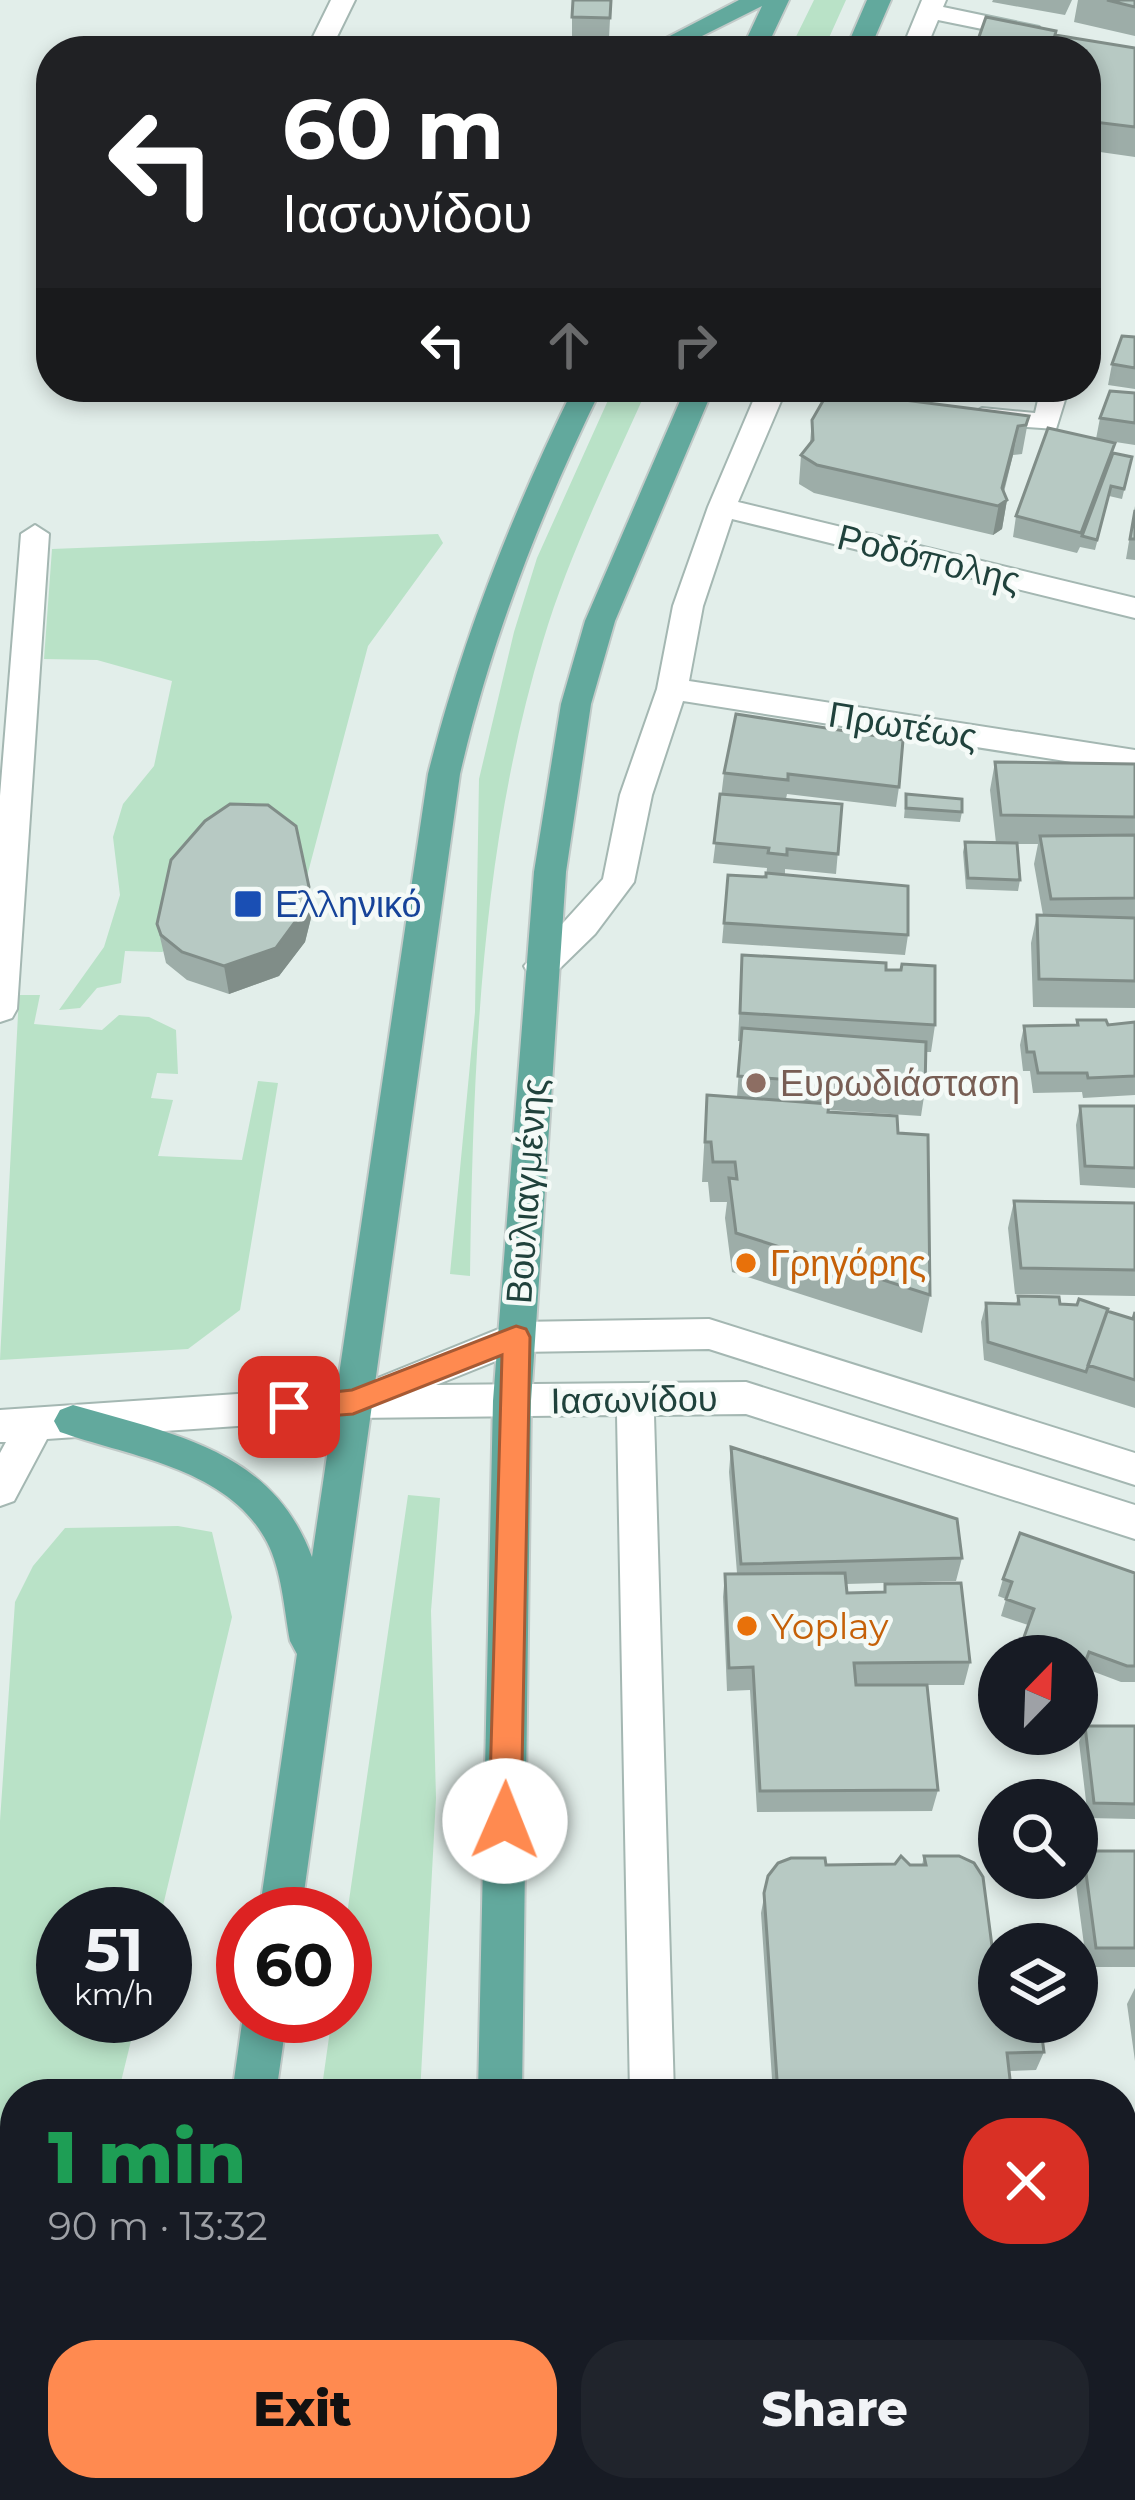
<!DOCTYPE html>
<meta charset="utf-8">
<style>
:root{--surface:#171b24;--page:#20242c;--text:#f1f3f6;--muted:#9ea1a6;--accent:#ff8a50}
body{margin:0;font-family:Montserrat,sans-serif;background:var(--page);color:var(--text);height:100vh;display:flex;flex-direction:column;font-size:45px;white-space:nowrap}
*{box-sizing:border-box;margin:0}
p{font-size:39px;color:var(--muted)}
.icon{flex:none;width:66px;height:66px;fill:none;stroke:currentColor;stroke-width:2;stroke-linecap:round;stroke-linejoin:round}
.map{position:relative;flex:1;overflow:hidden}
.drawer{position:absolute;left:0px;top:2079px;width:1137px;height:423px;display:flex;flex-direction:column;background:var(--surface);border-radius:48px 48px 0 0;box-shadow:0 6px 18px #0003}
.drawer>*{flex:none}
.hud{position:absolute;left:36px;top:36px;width:1065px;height:366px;border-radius:48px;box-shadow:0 6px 18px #0003;background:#202124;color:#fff;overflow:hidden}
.needle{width:78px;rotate:23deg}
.tools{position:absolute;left:978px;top:1635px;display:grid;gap:24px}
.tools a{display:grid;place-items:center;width:120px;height:120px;border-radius:50%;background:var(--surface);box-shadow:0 6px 18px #0003;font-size:60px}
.speed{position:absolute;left:36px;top:1887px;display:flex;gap:24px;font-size:60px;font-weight:700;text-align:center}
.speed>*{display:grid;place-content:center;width:156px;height:156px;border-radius:50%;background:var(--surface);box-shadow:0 6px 18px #0003;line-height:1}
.speed small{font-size:30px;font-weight:400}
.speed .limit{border:18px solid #d22;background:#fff;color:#111}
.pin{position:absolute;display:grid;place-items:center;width:102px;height:102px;color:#fff;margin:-51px;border-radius:24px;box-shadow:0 6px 18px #0006}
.me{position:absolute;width:132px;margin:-66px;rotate:1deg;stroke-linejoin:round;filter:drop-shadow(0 0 9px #0008)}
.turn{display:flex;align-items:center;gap:42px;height:252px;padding:0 48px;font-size:54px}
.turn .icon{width:156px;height:156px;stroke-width:2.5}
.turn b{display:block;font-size:84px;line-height:102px}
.lanes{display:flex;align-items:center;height:114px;padding:0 48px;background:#0003;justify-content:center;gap:60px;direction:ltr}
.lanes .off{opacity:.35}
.round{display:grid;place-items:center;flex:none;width:126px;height:126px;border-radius:48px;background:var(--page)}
.head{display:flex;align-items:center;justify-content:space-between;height:204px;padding:0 48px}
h1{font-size:72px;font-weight:800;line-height:90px;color:#1e9e55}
.cta{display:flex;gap:24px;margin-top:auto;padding:24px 48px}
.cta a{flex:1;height:138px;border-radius:48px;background:var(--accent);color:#111;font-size:48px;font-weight:800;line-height:138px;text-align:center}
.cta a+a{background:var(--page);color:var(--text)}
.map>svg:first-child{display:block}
</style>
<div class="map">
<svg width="1135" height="2500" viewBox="0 0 1135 2500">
<rect width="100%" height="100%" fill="#e2eeea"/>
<path fill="#b9e2c7" d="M814 0H846L823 51H789Z
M614 387H648C611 470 569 554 543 641 481 846 473 1063 470 1276L450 1274 475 1012 479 779 514 632 537 558Z
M438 534 443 543 368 646 306 880 162 952 125 951 121 983 97 988 80 1008 59 1010 104 947 120 895 113 837 123 804 154 766 172 681 97 660 44 659 52 549Z
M19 995H40L34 1024 102 1030 119 1015 149 1017 176 1030 178 1074 157 1073 151 1098 173 1100 158 1156 242 1160 258 1081 278 1083 240 1310 188 1349 0 1360Z
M408 1495 440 1498 431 1611 436 1798 420 2094H321L332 2016H345V1928Z
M178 1526 212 1532 232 1617 161 1914H63V2016H137L118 2094H15V2487H23L20 2500H0V1821L15 1602 33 1566 65 1528Z
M263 2487H389L388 2500H262Z"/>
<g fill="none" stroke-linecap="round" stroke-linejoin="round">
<g stroke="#a4b7b2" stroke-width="4">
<path id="minor" d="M331 0H355L330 51H306Z
M922 0H946L943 7 1039 27 1043 32 1031 39 938 20 925 51H901Z
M759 387H787L738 502 1135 598V618L732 519 703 606 689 681 1135 750V772L683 701 652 795 634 882 595 934 553 975 541 978 529 975 524 966 603 879 620 795 657 689 673 606 708 507Z
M792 387H858L884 392 888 398 874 406 806 395Z
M1041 387H1069L1056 429 982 424 968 416 982 408 1035 413Z
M35 525 49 534 17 1009 12 1018 0 1022V796L21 534Z
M709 1319 1135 1453V1485L709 1349 518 1352 436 1385 746 1382 1135 1505V1539L746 1414 654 1415 674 2094H630L617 1415 353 1418 47 1439 14 1501 0 1506V1453L6 1442H0V1410L358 1386 516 1322Z
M637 2487H685L686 2500H638Z"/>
</g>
<g stroke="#c1cac8" stroke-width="4">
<path id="major" d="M739 0H789L765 51H741L762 6 672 51H641Z
M867 0H891L869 51H845Z
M574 387H602C541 512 491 639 460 774L301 1914H259L297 1654 290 1641C284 1609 282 1571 267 1542 228 1468 131 1457 60 1432L54 1421 60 1410 73 1405C172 1434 272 1449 312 1557L428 774C462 638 513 512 574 387Z
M686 387H714L615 621 591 704 566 872 531 1401 522 2094H478L493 1401 534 872 561 704 585 621Z
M243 2016H287L276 2094H232Z
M155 2487H203L199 2500H151Z
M421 2487H469L468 2500H420Z
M470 2487H518V2500H470Z"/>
</g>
<use href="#minor" fill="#fff" fill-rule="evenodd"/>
<use href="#major" fill="#62a99d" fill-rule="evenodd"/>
</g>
<path fill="#9dada8" d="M611 0 609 38 572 37V17Z
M993 0H1072L1065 15 992 2Z
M1078 0H1135V36L1074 22Z
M1056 35 1135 48V157L1086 150V51Z
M1135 337V389L1108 385 1112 364Z
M1011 387H1047L1046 392Z
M1135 393V445L1096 439 1100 418Z
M881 397 1029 416 1022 454 1013 455 1004 492 1007 500 1002 529 993 535 814 493 799 484 801 455 810 443 812 420Z
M1113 453 1132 457 1122 499 1109 496 1095 550 1080 547 1077 553 1013 537 1016 516Z
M1135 506V560L1126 559Z
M736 714 899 787 896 807 787 794 786 799 842 804 836 874 785 869V874L908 935 905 955 722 943 728 875 766 877 767 868 713 863 724 773Z
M995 762 1135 764V1008L1033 1007 1031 943 1037 915H1043L1034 864 1038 844H1017L1020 880 1018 891 966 889 963 852 965 842 996 843 990 790Z
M906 794 962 812 960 822 904 818Z
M312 914 305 942 279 976 229 994 187 980 166 963 157 924Z
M742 955 886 970 935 1025 931 1052H926L925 1090 921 1116 829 1110 828 1112 898 1133 930 1295 922 1333 732 1272 725 1218 727 1202H710L708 1182H702L707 1095 737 1097 741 1041H738Z
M1077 1020 1108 1025 1135 1022V1095L1083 1098 1082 1092 1033 1093 1030 1071H1023L1020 1045 1024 1026 1076 1025Z
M1080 1106H1135V1188L1080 1185 1076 1125Z
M1014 1201 1135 1203V1296L1015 1294 1008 1228Z
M1018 1296 1108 1311 1133 1319 1135 1312V1408L984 1360 981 1322 986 1303 1016 1304Z
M731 1447 962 1558 956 1581 846 1584 847 1593 884 1592 885 1584 970 1662 964 1685H927L938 1790 932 1811 757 1812 750 1690 727 1691 723 1597 725 1574 737 1573 729 1472Z
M1135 1573V1682H1121L1084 1668 1081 1676 1077 1675V1656H1026L1019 1654 1028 1625 1001 1616 1006 1599 998 1596 1003 1579Z
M1085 1726H1135V1819L1088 1818 1079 1742Z
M1083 1851H1135V1967H1087L1075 1878H1077V1865Z
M924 1856 1044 2052 1036 2070 1009 2071 1011 2088 1008 2094H773L761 1913 768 1876 826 1865H922Z
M1135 1988V2061L1127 2004Z
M1122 2151H1135V2286H1122Z"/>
<path fill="#808d88" d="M1018 426 1013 455 1000 504 1007 500 1002 529 993 535 1002 488Z
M309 887 312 914 305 942 279 976 229 994 224 966Z"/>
<path fill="#b7c9c3" stroke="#808d88" stroke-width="3" d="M573 0H611L610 18 572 17Z
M1107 0H1135V7Z
M986 17 1056 31 1055 35 1135 48V127L1086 121V51H974Z
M1122 336 1135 337V368L1112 364Z
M831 387 868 388 881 397 1029 416 1026 425 1018 426 1002 488 1007 500 998 506 817 465 801 455 813 440 812 420Z
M1110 391 1135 393V423L1100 418Z
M1048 428 1115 443 1081 533 1016 516Z
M1113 453 1132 457 1124 489 1111 486 1097 540 1082 536Z
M1135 510V539H1130Z
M736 714 903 740 899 787 788 774V780L724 773Z
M995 762 1135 764V817L1001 815Z
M720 794 842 804 838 854 787 849V855L768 853 769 848 714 843Z
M906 794 962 799V812L906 808Z
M230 804 268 805 296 826 309 887 301 914 276 948 224 966 182 952 161 935 157 924 171 860 205 821Z
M1135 835V898L1051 899 1040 836Z
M965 842 1017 843 1020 880 968 878Z
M766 873 908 886V935L724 923 728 875 766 877Z
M1037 915 1135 918V981L1039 979Z
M742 955 886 963V970H901L902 964 935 966V1025L740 1013Z
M1077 1020H1106L1108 1025 1135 1022V1076L1088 1078 1087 1073H1038L1034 1052H1027L1024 1026 1078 1025Z
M742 1028 926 1042 925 1090 738 1076Z
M707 1095 829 1104 828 1112 897 1116 898 1133 928 1135 930 1295 736 1233 729 1178 737 1179 735 1162H713L711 1142H705Z
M1080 1106H1135V1168L1085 1166Z
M1014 1201 1135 1203V1270L1021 1268Z
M1018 1296 1059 1297 1060 1304 1077 1305 1079 1299 1108 1309 1086 1372 988 1342 986 1303 1019 1304Z
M1107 1311 1133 1319 1135 1312V1380L1088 1365Z
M731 1447 957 1519 962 1558 741 1564Z
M1020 1533 1135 1573V1666H1127L1089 1652 1086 1660 1024 1637 1034 1609 1006 1599 1012 1582 1003 1579Z
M845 1573 847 1593 885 1592V1584L961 1583 970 1662 854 1663 856 1685H927L938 1790 760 1791 753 1667 729 1668 725 1574Z
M1085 1726H1135V1804L1094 1803Z
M1083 1851H1135V1948H1096Z
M901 1856 910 1865H926L924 1856H959L974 1863 983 1877 995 1969H999V2022H1040L1044 2052 1007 2053 1011 2088H955L956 2094H778L764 1893 768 1876 778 1863 791 1858H825L826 1865 895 1864Z
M1122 2151H1135V2271H1122Z"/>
<path fill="#ff8a50" stroke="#a65a34" stroke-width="3" d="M516 1326 526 1329 530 1337 521 1821 516 1831 505 1836 494 1831 489 1821 502 1355 353 1414 289 1419 279 1415 274 1407 279 1398 352 1390Z"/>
<rect fill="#1a4fb4" stroke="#f4faf7" stroke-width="4.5" x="233" y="889" width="30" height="30" rx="6"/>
<circle fill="#8d6e63" stroke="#f4faf7" stroke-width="4.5" cx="756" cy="1083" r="12"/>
<g fill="#e8710a" stroke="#f4faf7" stroke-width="4.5">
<circle cx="746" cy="1263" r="12"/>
<circle cx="747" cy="1626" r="12"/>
</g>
<g text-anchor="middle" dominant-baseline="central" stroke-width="9" stroke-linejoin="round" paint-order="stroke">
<g font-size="36" fill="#20423c" stroke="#f4faf7">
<text transform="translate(929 558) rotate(14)">Ροδόπολης</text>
<text transform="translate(903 725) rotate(9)">Πρωτέως</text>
<text transform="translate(526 1191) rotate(-86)">Βουλιαγμένης</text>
<text transform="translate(634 1399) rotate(-1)">Ιασωνίδου</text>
</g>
<g font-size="36" fill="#164399" stroke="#f4faf7" text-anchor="start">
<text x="275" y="904">Ελληνικό</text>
</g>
<g font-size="36" fill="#785e54" stroke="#f4faf7" text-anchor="start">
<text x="780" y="1083">Ευρωδιάσταση</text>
</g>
<g font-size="36" fill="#c56008" stroke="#f4faf7" text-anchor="start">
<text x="770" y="1263">Γρηγόρης</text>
<text x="771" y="1626">Yoplay</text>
</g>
</g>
</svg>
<div class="tools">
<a><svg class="needle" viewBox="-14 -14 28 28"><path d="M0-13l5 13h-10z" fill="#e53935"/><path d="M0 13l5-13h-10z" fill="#9ea1a6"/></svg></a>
<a><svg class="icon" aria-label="search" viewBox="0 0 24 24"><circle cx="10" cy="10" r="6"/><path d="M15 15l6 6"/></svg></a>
<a><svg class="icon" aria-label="layers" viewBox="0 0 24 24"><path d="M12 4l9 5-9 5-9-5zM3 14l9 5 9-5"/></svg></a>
</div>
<div class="speed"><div>51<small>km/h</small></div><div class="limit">60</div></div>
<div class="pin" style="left:289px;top:1407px;background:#d93025"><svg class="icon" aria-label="arrive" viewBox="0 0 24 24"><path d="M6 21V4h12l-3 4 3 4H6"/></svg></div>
<svg class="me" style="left:505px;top:1821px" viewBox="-20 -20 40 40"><circle r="19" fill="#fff"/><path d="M0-13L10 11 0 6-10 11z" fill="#ff8a50"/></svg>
<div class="hud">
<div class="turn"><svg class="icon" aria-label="left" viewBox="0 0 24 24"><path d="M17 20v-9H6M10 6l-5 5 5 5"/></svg><div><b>60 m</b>Ιασωνίδου</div></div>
<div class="lanes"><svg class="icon" aria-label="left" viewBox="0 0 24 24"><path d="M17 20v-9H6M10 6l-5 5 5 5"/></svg><svg class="icon off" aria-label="ahead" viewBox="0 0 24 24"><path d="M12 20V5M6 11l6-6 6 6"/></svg><svg class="icon off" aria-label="right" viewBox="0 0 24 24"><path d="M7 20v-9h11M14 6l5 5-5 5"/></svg></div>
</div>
<section class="drawer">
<div class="head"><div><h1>1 min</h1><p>90 m · 13:32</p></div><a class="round" style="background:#d93025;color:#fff"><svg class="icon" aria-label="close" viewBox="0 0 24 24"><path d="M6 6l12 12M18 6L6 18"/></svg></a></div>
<div class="cta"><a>Exit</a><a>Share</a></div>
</section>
</div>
